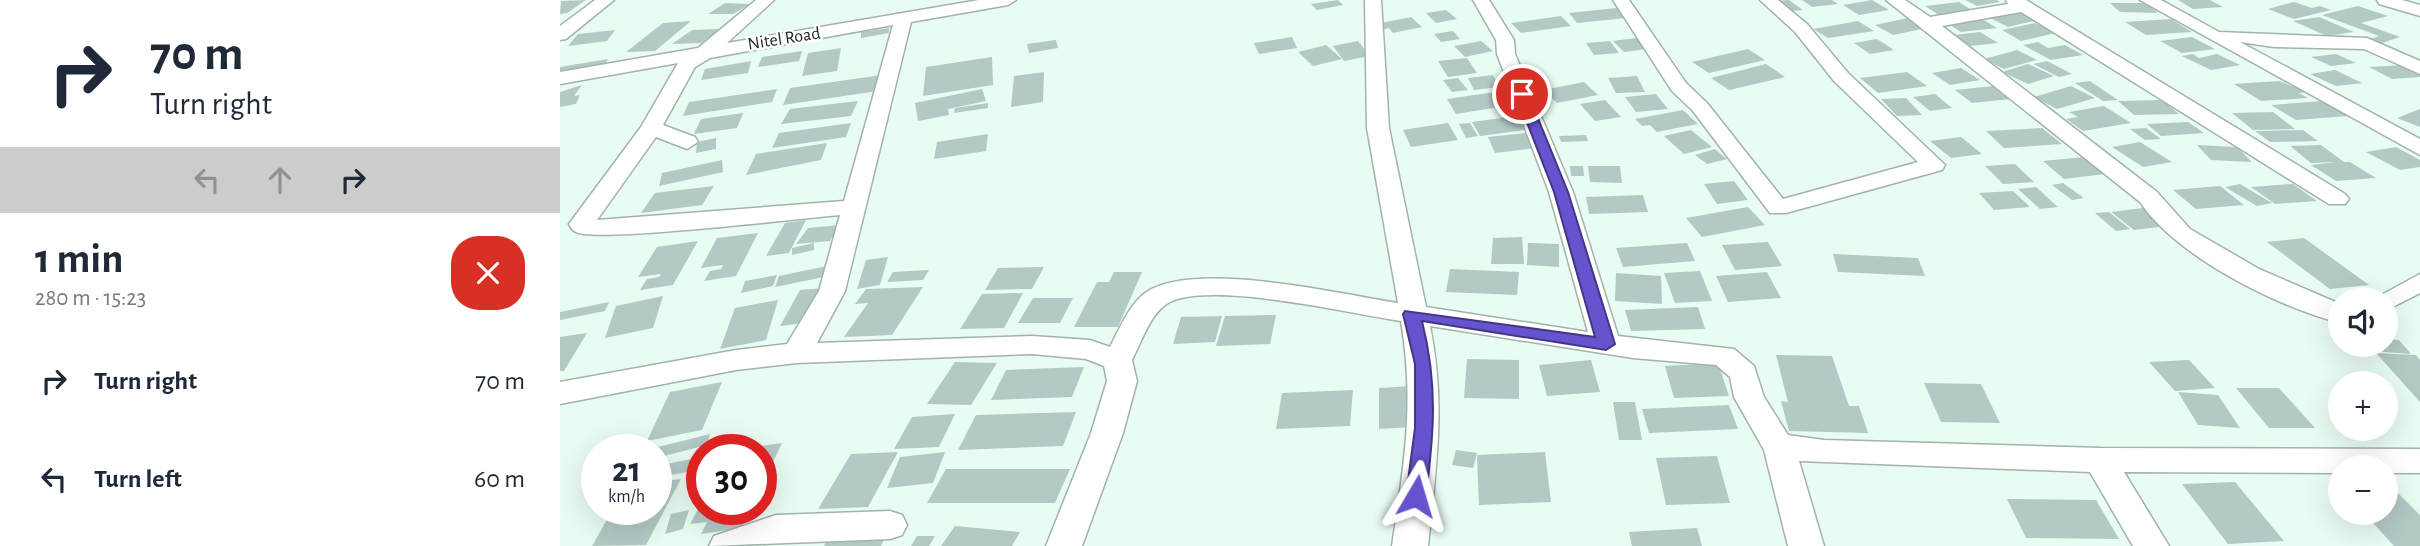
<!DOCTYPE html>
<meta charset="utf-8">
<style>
:root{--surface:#fff;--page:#f6f6f7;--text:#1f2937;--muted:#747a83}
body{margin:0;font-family:"Alegreya Sans",sans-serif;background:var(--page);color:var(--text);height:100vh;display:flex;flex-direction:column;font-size:26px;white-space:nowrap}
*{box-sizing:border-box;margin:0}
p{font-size:23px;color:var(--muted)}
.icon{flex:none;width:38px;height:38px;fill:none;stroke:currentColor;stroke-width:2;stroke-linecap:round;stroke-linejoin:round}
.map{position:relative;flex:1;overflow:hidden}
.details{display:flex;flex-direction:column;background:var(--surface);width:560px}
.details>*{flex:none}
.top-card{background:#fff;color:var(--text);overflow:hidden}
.buttons{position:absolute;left:1768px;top:287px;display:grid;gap:14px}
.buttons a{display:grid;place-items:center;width:70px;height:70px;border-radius:50%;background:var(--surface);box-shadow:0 7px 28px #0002;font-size:35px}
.speed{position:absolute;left:21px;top:434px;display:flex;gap:14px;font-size:35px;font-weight:700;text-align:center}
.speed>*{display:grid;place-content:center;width:91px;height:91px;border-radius:50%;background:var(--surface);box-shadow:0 7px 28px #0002;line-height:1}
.speed small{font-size:18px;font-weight:400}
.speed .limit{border:10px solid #d22;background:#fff;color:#111}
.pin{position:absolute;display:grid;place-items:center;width:60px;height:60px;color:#fff;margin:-30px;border:4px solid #fff;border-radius:50%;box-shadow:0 2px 7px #0007}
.me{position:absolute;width:77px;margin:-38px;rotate:7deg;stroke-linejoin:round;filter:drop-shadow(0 0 5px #0008)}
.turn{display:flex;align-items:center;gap:24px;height:147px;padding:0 35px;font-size:32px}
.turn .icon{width:91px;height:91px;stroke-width:2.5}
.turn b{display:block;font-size:49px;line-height:60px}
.lanes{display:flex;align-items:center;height:66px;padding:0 35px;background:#0003;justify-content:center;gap:35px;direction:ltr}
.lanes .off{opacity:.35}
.round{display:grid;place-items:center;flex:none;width:74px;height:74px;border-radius:28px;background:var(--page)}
.overview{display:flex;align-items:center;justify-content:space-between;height:119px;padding:0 35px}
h1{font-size:42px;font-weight:600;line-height:52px}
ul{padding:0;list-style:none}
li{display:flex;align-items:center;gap:21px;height:98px;padding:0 35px}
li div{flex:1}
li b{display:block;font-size:26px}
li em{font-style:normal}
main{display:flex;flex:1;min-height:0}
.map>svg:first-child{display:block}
</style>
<main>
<section class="details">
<div class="top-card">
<div class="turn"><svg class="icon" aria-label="right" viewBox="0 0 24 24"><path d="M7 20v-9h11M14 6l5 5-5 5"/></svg><div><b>70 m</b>Turn right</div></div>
<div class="lanes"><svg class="icon off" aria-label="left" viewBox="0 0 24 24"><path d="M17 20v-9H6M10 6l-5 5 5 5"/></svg><svg class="icon off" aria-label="ahead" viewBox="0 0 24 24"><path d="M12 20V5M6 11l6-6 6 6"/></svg><svg class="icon" aria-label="right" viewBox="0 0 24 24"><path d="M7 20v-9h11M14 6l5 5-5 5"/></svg></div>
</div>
<div class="overview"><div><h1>1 min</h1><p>280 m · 15:23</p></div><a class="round" style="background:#d93025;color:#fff"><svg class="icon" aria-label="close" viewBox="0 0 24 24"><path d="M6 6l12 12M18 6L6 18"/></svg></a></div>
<ul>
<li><svg class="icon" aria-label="right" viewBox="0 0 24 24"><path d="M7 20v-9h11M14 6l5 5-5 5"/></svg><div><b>Turn right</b></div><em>70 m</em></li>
<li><svg class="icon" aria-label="left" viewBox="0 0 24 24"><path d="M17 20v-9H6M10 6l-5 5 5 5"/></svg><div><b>Turn left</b></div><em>60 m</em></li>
</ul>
</section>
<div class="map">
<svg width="1860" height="546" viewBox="0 0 1860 546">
<rect width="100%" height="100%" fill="#e9fcf1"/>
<path fill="#b3c9c6" d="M26 0 7 13 0 14 1 1Z
M778 0 783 5 757 10 751 4Z
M1229 0 1243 10 1232 11 1216 1Z
M1242 0H1272L1278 4 1252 7Z
M1312 0 1329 10 1299 15 1283 5Z
M1405 0H1437L1440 2 1417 6Z
M1618 0H1650L1663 7 1633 9Z
M1399 2 1413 11 1379 15 1365 6Z
M1734 2 1752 8 1760 6 1771 10 1734 19 1708 9Z
M165 3 190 4 173 14H148Z
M1550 3H1587L1598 13 1560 12Z
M1798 6 1828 16 1801 23 1840 37 1822 43 1810 39 1819 36 1762 15Z
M1057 8 1066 18 1017 23 1009 13Z
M886 10 897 19 876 23 866 13Z
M1458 11 1478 20 1448 27 1428 17Z
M1001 16 1011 26 961 33 951 23Z
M851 17 862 27 833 33 829 28 822 30 816 24Z
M1759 17 1794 32 1767 36 1733 21Z
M1348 18 1366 28 1333 35 1315 25Z
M1422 19 1437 28 1401 32 1387 23Z
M1611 19 1632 32 1586 35 1565 22Z
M131 21 95 51 66 52 103 23Z
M1298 21 1314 31 1268 38 1253 29Z
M1475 23 1496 33 1461 41 1442 30Z
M329 28V33L301 38V32Z
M159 29 141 43 112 44 132 30Z
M55 30 47 41 8 46 18 34Z
M893 31 900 39 881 42 874 34Z
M1420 32 1438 43 1410 46 1394 35Z
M732 37 737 48 699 54 694 43Z
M1632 37 1655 49 1622 53 1600 41Z
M1076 38 1087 49 1064 52 1053 41Z
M1317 39 1334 50 1310 54 1294 43Z
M496 40 498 48 469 53 467 44Z
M798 41 810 56 784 61 773 46Z
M921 41 933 51 905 57 894 46Z
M1050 41 1059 53 1034 55 1026 43Z
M1478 42 1488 48 1505 45 1523 55 1491 60 1463 45Z
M766 45 782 59 753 66 738 52Z
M281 48 277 71 242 76 248 53Z
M1188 49 1205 60 1149 73 1132 62Z
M1457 50 1477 60 1444 69 1424 59Z
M242 51 239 61 198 67 202 57Z
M1633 54 1639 58 1657 54 1680 65 1651 70 1622 56Z
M1776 54 1796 63 1771 66 1751 57Z
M432 57 433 85 363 96 366 67Z
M907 58 917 73 888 77 878 61Z
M48 59 46 63 0 73V67Z
M191 61 188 73 141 80 145 69Z
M1487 61 1512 74 1499 77 1473 64Z
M1206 64 1225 77 1169 90 1151 78Z
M1468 64 1494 76 1468 84 1442 72Z
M1844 65 1860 73V77L1832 79 1809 67Z
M1401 68 1420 80 1390 85 1372 73Z
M1775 70 1802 83 1776 86 1750 74Z
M484 72 483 102 451 107 454 76Z
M1347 72 1367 86 1318 93 1300 78Z
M322 75 318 91 223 105 230 88Z
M933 75 939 87 914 90 908 78Z
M1077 76 1085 92 1056 93 1048 78Z
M898 78 908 90 892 92 883 80Z
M1530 81 1558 100 1543 101 1515 83Z
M1719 81 1748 92 1739 93 1748 98 1701 101 1674 84Z
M1024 82 1038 95 997 103 983 90Z
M22 85 14 96 20 95 16 104 0 107V92Z
M1433 86 1451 99 1412 103 1395 90Z
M1511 86 1535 98 1497 109 1474 97Z
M217 89 212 102 123 116 129 102Z
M422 89 426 101 388 109 389 115 358 121 355 103Z
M942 91 952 105 896 114 887 99Z
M1096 94 1108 109 1076 112 1065 97Z
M1375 94 1392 108 1370 111 1353 97Z
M1346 98 1362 115 1337 116 1321 99Z
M1045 100 1061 117 1035 121 1020 104Z
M1602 100 1619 114 1574 115 1558 101Z
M298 101 291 116 221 124 230 109Z
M1762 101 1788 116 1736 120 1711 105Z
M428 103V108L394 113 395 108Z
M1544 106 1571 123 1523 131 1506 119 1518 117 1509 112Z
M1860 109V127L1837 118Z
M1123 110 1138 124 1097 132 1090 125 1082 126 1075 119Z
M1713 112 1735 129 1693 130 1672 113Z
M183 113 177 128 134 134 141 119Z
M956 116 965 130 920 136 912 122Z
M1628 122 1644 133 1601 136 1587 124Z
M291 123 286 137 212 148 219 133Z
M888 123 898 140 851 147 843 130Z
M910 123 918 136 906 138 899 124Z
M1482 128 1502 144 1444 148 1426 131Z
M1586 128 1601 139 1585 140 1570 129Z
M1131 130 1152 147 1124 154 1104 136Z
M1743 130 1758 141 1710 142 1695 131Z
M967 133 976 148 935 153 928 137Z
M428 134 426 151 374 159 377 142Z
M1026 135 1028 141 1001 142 999 136Z
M1401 137 1422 154 1391 158 1370 141Z
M156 138V149L136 153 137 142Z
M1580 142 1612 162 1583 167 1552 147Z
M267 143 261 160 186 175 196 154Z
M1637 145 1677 147 1692 162 1651 160Z
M1761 145 1784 162H1790L1816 178 1776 181 1751 165 1776 162 1751 163 1730 146Z
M1836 147 1860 160V167L1840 170 1806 152Z
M1155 149 1167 159 1147 164 1135 155Z
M1524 157 1545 174 1504 179 1483 161Z
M162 160 163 172 99 186 102 173Z
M1455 164 1474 182 1443 184 1425 166Z
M1010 166H1023L1024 176H1011Z
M1028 166H1060L1062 183 1030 182Z
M1174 181 1188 200 1157 204 1144 184Z
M1503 183 1524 198 1512 200 1492 185Z
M1680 184 1712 203 1697 206 1665 187Z
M1733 184 1757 201 1715 204 1691 187Z
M154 186 142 205 81 213 95 193Z
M1660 186 1684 205 1636 209 1613 190Z
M1476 187 1498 207 1480 209 1458 189Z
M1453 191 1470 207 1434 210 1419 193Z
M1083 195 1088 212 1029 214 1026 197Z
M1188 207 1205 225 1142 237 1126 218Z
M1583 208 1606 226 1574 230 1551 212Z
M1549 212 1570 229 1556 231 1535 213Z
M246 220 229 253 206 256 225 223Z
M280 225 270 241 236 244 248 228Z
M198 233 176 276 144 281 150 271 161 269 163 265 141 268 157 238Z
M962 237 964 264H931L933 238Z
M1744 238 1809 285 1770 289 1707 242Z
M138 241 113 285 80 290 87 279 99 277 101 274 78 277 97 247Z
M1208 242 1222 266 1175 270 1162 245Z
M254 243V250L232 255V248Z
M968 243 999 244V267L967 265Z
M1127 243 1135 261 1063 267 1056 248Z
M1273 254 1358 258 1365 276 1278 272Z
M328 257 320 285 297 289 306 260Z
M267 266 264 277 215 287 219 276Z
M484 267 472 289 425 290 438 268Z
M890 269 959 272 957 295 886 292Z
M369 270 363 280 327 282 333 272Z
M1140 271 1152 301 1115 303 1104 273Z
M554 272H582L558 327H514L537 282H549Z
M1207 272 1221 298 1168 302 1156 276Z
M1056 273 1101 276 1102 304 1055 301Z
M217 275 213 286 181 293 185 281Z
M363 287 332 335 284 337 308 303 295 304 306 289Z
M262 288 243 323 220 326 240 290Z
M463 293 444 328 400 329 422 294Z
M103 296 93 328 45 338 56 306Z
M473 298H513L500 323H458Z
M218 300 206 340 160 349 175 308Z
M49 302 45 311 0 320V312Z
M1138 307 1145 329 1071 331 1065 310Z
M716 315 710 344 656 346 665 316Z
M662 316 655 342 613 344 621 317Z
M27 333 4 371H0V337Z
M1825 339 1839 340 1851 354 1812 351 1806 345H1825Z
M1816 353 1856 355 1860 360V402Z
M1216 355 1272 356 1289 406H1299L1308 433 1229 431 1221 401 1228 402Z
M907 359 959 360V399L904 398Z
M1031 360 1040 392 987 396 979 365Z
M1629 360 1655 388 1615 391 1589 362Z
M395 362 437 363 411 405 367 404Z
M1158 363 1169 396 1114 398 1105 366Z
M524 367 512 397 431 400 446 370Z
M162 382 142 430 87 441 110 392Z
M1364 383 1421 384 1440 423 1381 422Z
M851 386 852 427 819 429V388Z
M1676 388H1719L1755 428H1709Z
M793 390 790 426 716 429 722 393Z
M1618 392 1658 395 1680 428 1638 425Z
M1053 402H1075L1082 440H1059Z
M1169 405 1178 429 1089 433 1082 409Z
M516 412 503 446 398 450 416 415Z
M395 414 379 447 334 449 352 417Z
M150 434 147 445 96 458 98 447Z
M222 443 201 487V450L186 448Z
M896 450 917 453 913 468 892 465Z
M338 452 308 507 258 509 291 454Z
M385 452 373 483 327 488 340 457Z
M985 452 991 502 919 505 917 455Z
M1157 456 1170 503 1106 505 1096 458Z
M132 459 127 472 96 478V466Z
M386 469H510L495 503H367Z
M121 479 86 545 32 546 53 509H96V482Z
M1675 482 1724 541 1668 544 1622 484Z
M1825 493H1838L1860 515V546H1834L1804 513H1825Z
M1447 499 1536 500 1559 539 1466 538Z
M142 502V509H191L181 528 141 534 147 522 130 524Z
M129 510 123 529 105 534 111 514Z
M395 526 460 532 452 546H381Z
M1137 528 1142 546H1072L1069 532Z
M357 536H375L369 546H351Z
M324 539 321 546H264L266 542Z"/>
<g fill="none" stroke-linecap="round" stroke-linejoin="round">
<g stroke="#a2b3a9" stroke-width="3">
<path id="minor" d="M35 0H54L6 39 0 40V26Z
M196 0H214L167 43 419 0H456L448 5 351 22 285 291 257 343 472 336 530 340 550 347C559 330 569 305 585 293 633 259 779 294 838 303L807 128 805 0H821L829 128 866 307 1028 332 989 192 937 54 936 40 913 0H929L954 40 955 54 1013 192 1058 336 1174 349 1194 366 1204 397 1228 435 1264 440 1540 448 1860 449V473H1825V467H1780V473L1564 472 1609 546H1573L1530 472 1239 461 1264 546H1228L1204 450 1174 397 1170 377 1156 365 1073 358 870 326C886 404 876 468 868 546H832C844 464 855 404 841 321 793 314 641 278 605 305 589 317 581 343 572 360L577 381 563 433 522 546H486L531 433 547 381 544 366 526 359 472 354 237 363 176 370 0 404V382L176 350 227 344 259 291 280 215C244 218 34 243 16 232 13 231 10 226 9 224L81 127 118 63 0 84V72L138 48ZM333 25 284 201 37 220 96 137 127 149 138 142 135 137 103 125 135 67 150 58Z
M1053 0H1069L1126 83 1147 103 1223 199 1358 162 1274 81 1235 32 1200 0H1218L1247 24 1288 73 1385 165 1382 170 1226 213H1210L1133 111 1112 91Z
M1326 0H1345L1370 17 1448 4 1446 0H1466L1785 194 1789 199 1785 204H1769L1461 12 1382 26 1597 192 1630 229 1699 269 1780 304V323C1716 306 1617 257 1580 202Z
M1580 0H1601L1659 32 1807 38 1860 61V74L1804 49 1714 47 1680 42 1860 139V155Z
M1817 0H1842L1860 5V16L1819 4Z
M1860 274V293L1825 311V299H1814Z
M330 511 342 515 347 525 342 535 330 539 149 546 154 536 216 515Z"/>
</g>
<use href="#minor" fill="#fff" fill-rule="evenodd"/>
</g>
<path fill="#6554cd" stroke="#423785" stroke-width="2" d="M962 90 968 94 1008 192 1055 344 1046 350 862 321C878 385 874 432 866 496L863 502H849L846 496 855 428V364L843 314 845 311 1035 337 994 192 956 94Z"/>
<g text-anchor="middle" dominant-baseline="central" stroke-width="5" stroke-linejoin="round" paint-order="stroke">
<g font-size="18" fill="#1e2521" stroke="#fff">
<text transform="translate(224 39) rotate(-9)">Nitel Road</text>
</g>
</g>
</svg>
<div class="buttons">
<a><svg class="icon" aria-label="sound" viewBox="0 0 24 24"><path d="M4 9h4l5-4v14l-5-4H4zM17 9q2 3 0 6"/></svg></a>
<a>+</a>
<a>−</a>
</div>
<div class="speed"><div>21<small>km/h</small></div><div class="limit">30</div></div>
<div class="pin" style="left:962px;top:94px;background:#d93025"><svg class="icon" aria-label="arrive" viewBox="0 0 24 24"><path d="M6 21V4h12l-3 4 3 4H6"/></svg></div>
<svg class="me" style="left:856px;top:496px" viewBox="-20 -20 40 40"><path d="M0-17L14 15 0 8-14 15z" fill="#6554cd" stroke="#fff" stroke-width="4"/></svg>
</div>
</main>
